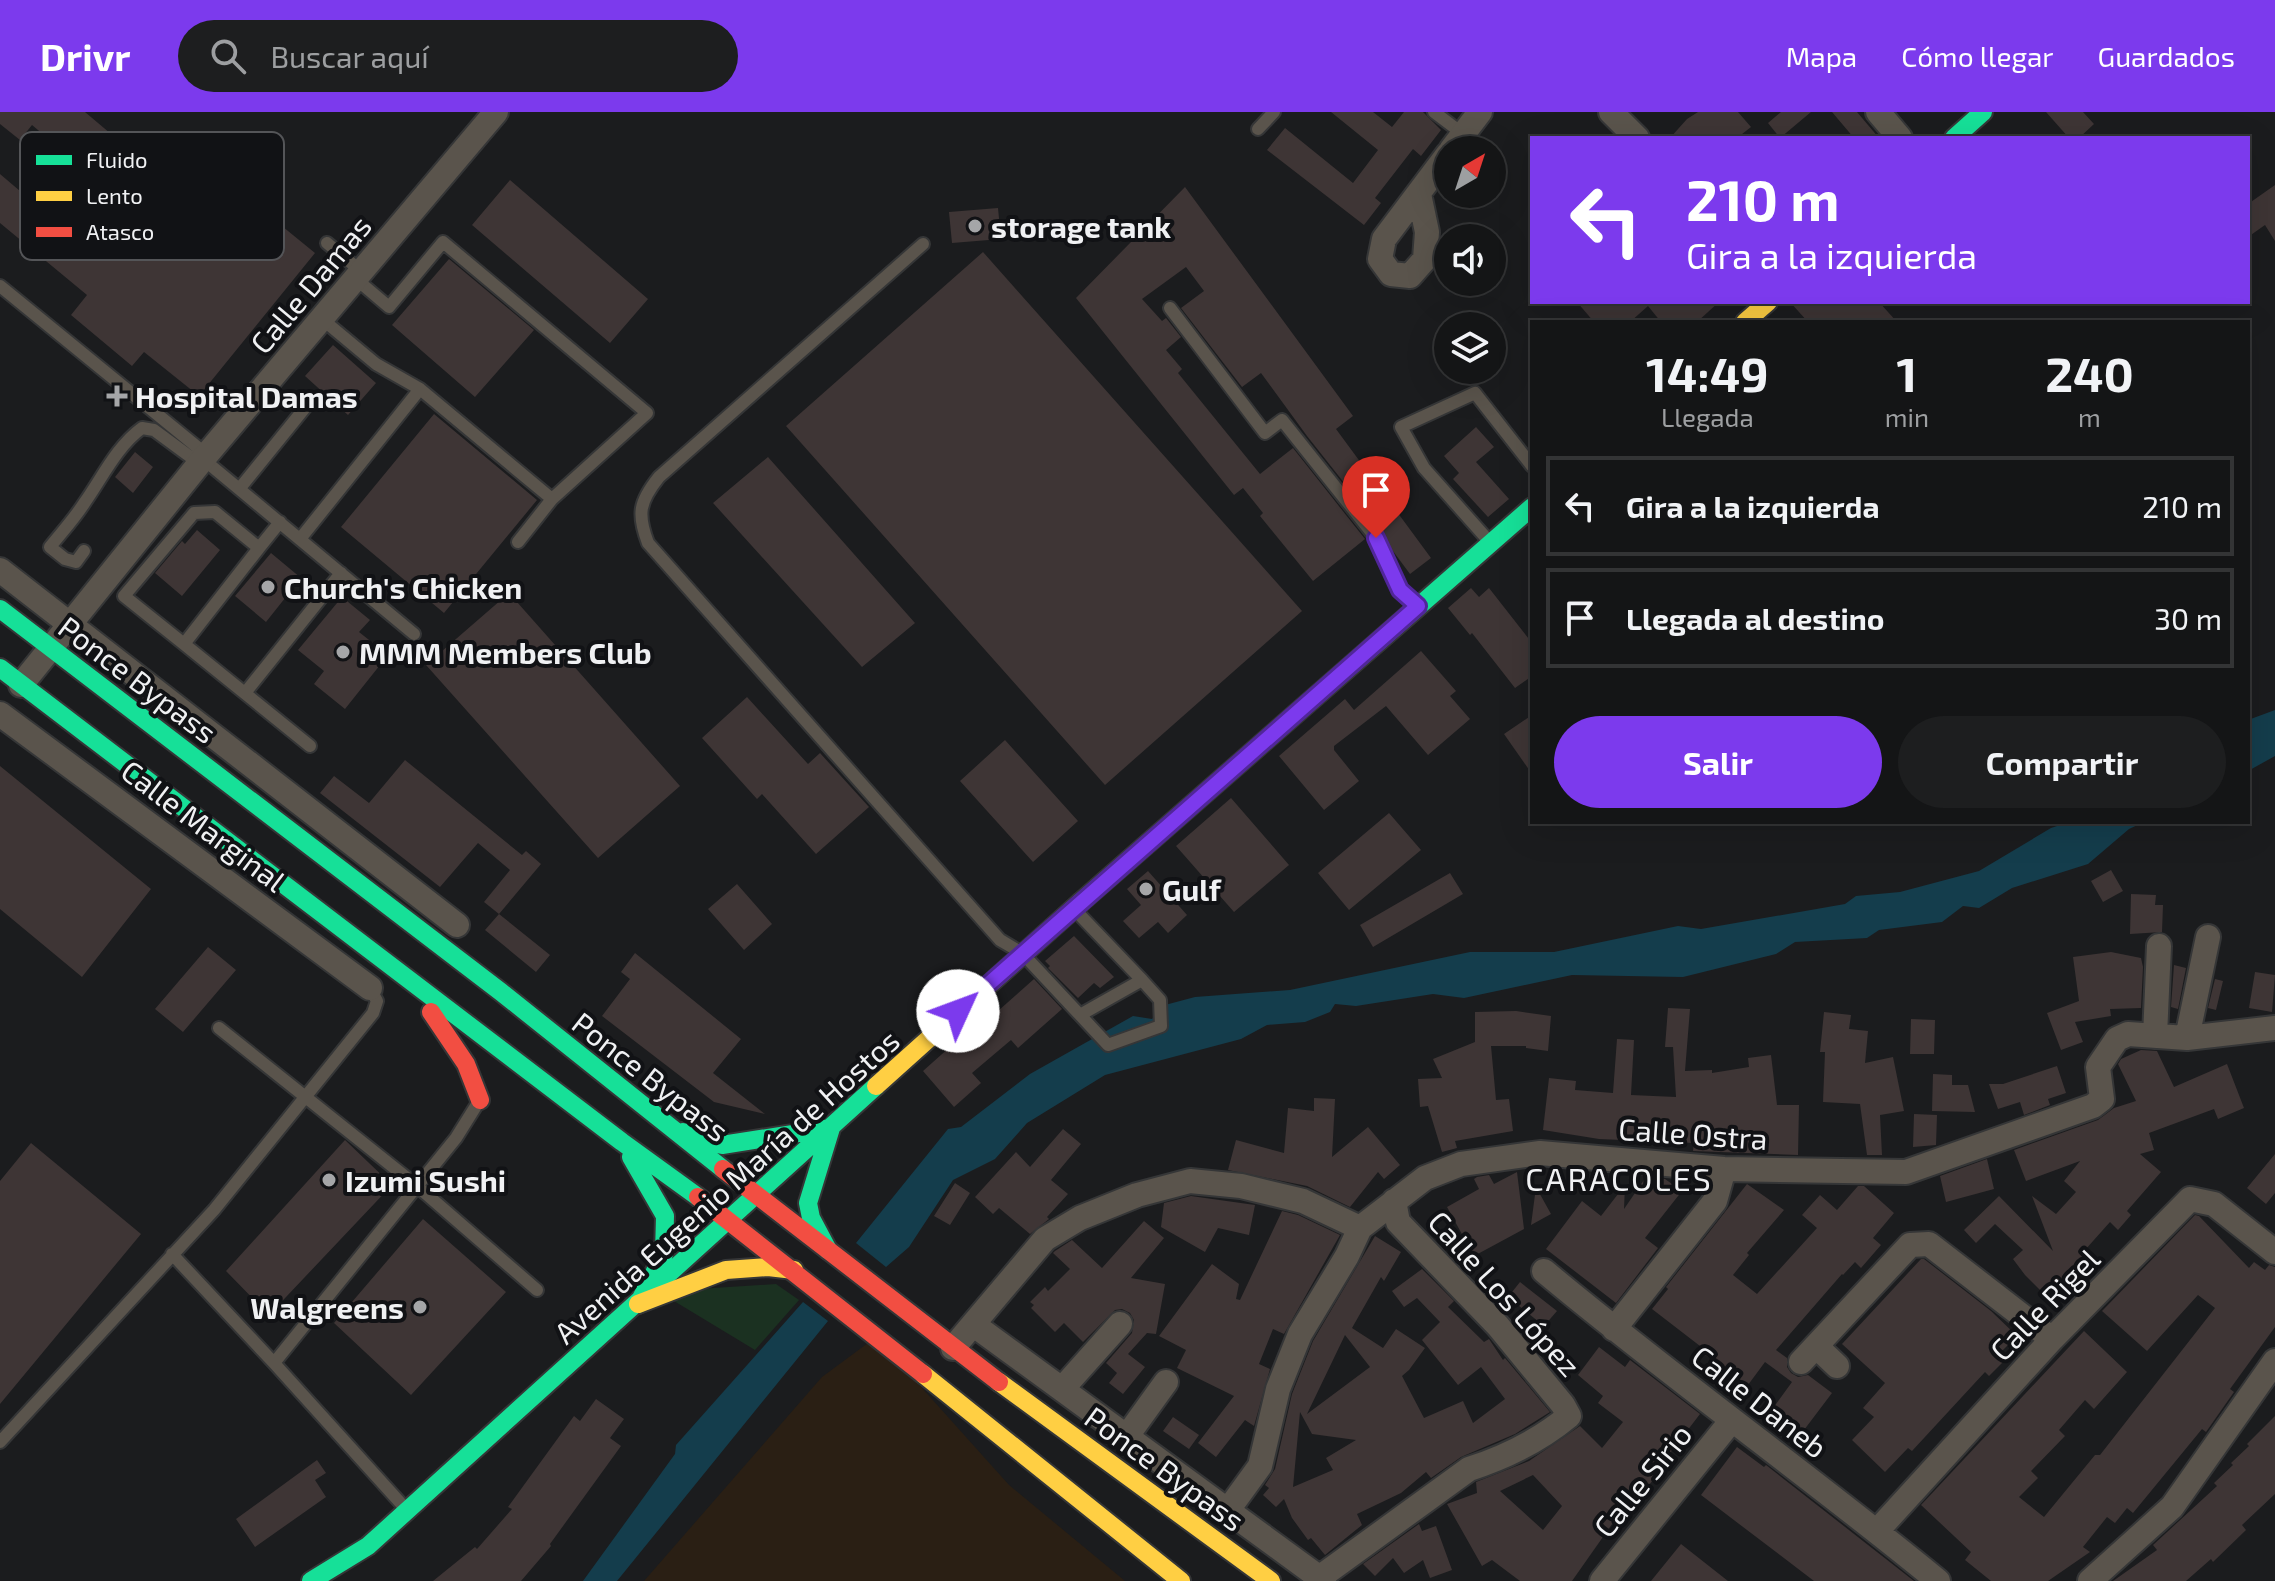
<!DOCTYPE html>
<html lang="es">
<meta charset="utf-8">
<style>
:root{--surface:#141516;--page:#1d1e1f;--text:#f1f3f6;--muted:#9d9fa1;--line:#333435;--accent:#7c3aed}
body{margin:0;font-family:"Exo 2",sans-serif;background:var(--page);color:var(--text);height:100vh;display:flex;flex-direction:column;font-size:30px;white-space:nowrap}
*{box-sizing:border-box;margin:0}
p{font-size:26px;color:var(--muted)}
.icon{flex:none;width:44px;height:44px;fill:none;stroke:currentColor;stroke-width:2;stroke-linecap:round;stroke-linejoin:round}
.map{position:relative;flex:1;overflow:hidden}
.details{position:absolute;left:1530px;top:208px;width:720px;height:504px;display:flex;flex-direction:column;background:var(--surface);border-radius:0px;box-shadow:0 8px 32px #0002,0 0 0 2px var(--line)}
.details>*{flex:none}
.guide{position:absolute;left:1530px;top:24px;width:720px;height:168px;border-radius:0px;box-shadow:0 8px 32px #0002,0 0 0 2px var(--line);background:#7c3aed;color:#fff;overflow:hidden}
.needle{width:52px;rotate:39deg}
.controls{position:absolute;left:1434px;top:24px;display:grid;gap:16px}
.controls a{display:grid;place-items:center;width:72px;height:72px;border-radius:50%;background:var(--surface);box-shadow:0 8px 32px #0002,0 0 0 2px var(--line);font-size:40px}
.pin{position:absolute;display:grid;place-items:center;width:68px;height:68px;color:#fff;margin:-82px -34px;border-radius:50% 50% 50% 0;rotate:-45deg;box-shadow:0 0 8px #0007}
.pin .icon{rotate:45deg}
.me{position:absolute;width:88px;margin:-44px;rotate:47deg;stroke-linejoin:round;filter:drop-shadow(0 0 6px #0008)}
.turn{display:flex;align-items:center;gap:28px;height:168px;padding:0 24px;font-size:36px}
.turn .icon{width:104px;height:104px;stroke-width:2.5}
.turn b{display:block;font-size:56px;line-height:68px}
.eta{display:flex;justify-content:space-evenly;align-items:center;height:136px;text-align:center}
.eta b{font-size:48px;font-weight:700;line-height:56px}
.action{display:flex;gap:16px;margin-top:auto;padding:16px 24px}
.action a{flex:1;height:92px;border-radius:48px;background:var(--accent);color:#fff;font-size:32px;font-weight:700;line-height:92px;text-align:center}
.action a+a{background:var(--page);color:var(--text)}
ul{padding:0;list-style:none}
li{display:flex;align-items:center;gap:24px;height:100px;margin:0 16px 12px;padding:0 8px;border:4px solid var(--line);border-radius:0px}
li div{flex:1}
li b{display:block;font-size:30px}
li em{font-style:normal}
header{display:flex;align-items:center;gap:48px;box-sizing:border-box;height:112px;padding:0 40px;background:var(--accent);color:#fff}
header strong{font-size:38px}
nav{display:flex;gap:44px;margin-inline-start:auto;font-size:28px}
.search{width:560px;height:72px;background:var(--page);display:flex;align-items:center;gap:20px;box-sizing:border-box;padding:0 28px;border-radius:44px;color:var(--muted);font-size:30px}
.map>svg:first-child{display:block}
</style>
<header>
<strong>Drivr</strong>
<div class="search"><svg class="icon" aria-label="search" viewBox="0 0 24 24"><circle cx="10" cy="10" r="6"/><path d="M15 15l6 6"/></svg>Buscar aquí</div>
<nav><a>Mapa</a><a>Cómo llegar</a><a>Guardados</a></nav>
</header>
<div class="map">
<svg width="2275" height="1469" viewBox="0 0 2275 1469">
<rect width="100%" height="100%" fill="#1b1c1e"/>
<path fill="#2a1f14" d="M868 1231 913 1266 1009 1373 1125 1469H644L822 1265Z"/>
<path fill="#1b3121" d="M776 1172 799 1188 755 1238 674 1189 698 1177Z"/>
<path fill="#143d4c" d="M2275 598V644L2248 659V608Z
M2069 710H2144L2129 717 2088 752 2012 776 1979 796 1963 794 1942 810 1879 818 1867 826 1795 830 1776 842 1683 865 1572 863 1464 886 1433 882 1356 894 1335 892 1330 900 1305 910 1267 913 1241 927 1105 963 1027 1011 995 1047 953 1068 909 1135 886 1155 856 1131 948 1017 961 1015 1030 962 1133 904 1152 907 1165 893 1195 885 1290 878 1470 840H1554L1678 814 1701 817 1845 792 1856 784 1900 780 1979 759 2051 716Z
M803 1190 828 1209 617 1469H583L675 1342 676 1333Z"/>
<path fill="#3e3535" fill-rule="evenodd" d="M0 0H85L175 76 168 84 215 122 245 84 315 141 199 284 144 240 132 254 71 203 87 183 0 111V62L20 79 57 34 32 13 20 28 0 12Z
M1331 0H1373L1392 15 1404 0H1423L1441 18 1421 44 1413 37 1375 86 1381 91 1364 113 1267 38 1285 16 1353 71 1378 38Z
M1698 0H1738L1751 15 1737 26H1670L1687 7Z
M1781 0H1811L1780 26 1768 11Z
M1832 0H1857L1879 26H1854Z
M2046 0H2083L2094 12 2079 26H2069Z
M510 68 648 187 610 231 472 113Z
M2275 73V129L2265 113 2248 125V92Z
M1185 75 1353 304 1336 317 1431 446 1410 462 1390 435 1383 420 1307 324 1261 261 1242 275 1181 196 1204 179 1186 155 1142 187 1162 209 1166 206 1181 225 1166 238 1182 257 1178 261 1260 362 1293 336 1365 427 1313 469 1260 404 1263 401 1243 376 1234 383 1076 186Z
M998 96 1001 127 952 131 949 100Z
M983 140 1302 499 1105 673 786 314Z
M449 147 534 218 475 285 392 213Z
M1577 190H1719L1697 210H1661L1648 194 1630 210H1594Z
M1790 190H1879L1897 210H1808Z
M333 233 376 271 348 303 305 264Z
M434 302 537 388 444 501 341 415Z
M1476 315 1494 335 1476 350 1509 387 1488 405 1453 367 1459 361 1444 344Z
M135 340 153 355 133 381 115 365Z
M768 345 915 511 862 555 713 391Z
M197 418 220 438 182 484 155 461 182 429 185 432Z
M271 441 301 466 266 510 235 484Z
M1471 476 1479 485 1489 476 1532 531V564L1515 576 1472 521 1470 523 1448 496Z
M509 481 680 674 598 746 426 553Z
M342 485 370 508 359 520 388 543 345 597 314 572 324 559 298 538Z
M1421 539 1456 579 1450 584 1470 607 1428 643 1386 594 1334 634V638L1359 669 1324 698 1279 644 1345 587 1354 598Z
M747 585 808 652 820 641 869 695 816 742 762 682 757 687 702 626Z
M1532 603V662L1504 622Z
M1005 628 1078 709 1033 750 960 669Z
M405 648 522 743 526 739 541 752 499 802 484 790 510 758 478 731 440 775 320 681 334 664 369 691Z
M0 654 151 777 82 865 0 797Z
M1231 686 1289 753 1234 800 1176 734Z
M1389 701 1421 738 1349 798 1318 761Z
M2111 758 2123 779 2103 790 2091 769Z
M1148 759 1187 803 1168 821 1158 810 1139 826 1123 809 1141 793 1127 777Z
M1450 761 1463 782 1373 835 1360 813Z
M737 772 772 812 744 838 708 797Z
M2131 782 2156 783 2155 793H2163L2162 820 2130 822Z
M499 802 550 843 536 860 485 818Z
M1074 824 1114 865 1100 876 1094 871 1078 886 1048 856 1050 854 1045 849Z
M208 835 236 858 183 920 155 897Z
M2111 840 2141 846 2143 855 2141 896 2110 897 2111 904 2075 910 2083 930 2061 938 2047 901 2079 889 2073 845Z
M635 841 741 927 713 961 765 1002 714 990 602 904 630 867 621 860Z
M2174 853 2186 856 2178 897 2171 895Z
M2255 860 2275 863 2272 900 2249 896Z
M1034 867 1062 897 1018 936 1011 928 972 961 981 971 954 995 923 959 951 934 954 938Z
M2215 867 2223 869 2216 898 2208 896Z
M1668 896 1690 897 1685 959 1712 958V961L1749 955 1748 946 1771 943 1777 993H1799L1798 1043 1693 1039 1694 1031 1599 1027 1543 1018 1549 966 1576 969 1575 978 1613 981 1617 927 1634 928 1631 983 1676 985 1673 935H1665Z
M1516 899 1551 904 1548 939 1526 936V934H1491L1496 988 1509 987 1513 1019 1455 1029 1457 1036 1442 1040 1428 994 1420 995 1418 967 1442 966 1433 947 1475 930V900Z
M1824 900 1851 903 1849 917 1868 919 1865 951 1893 945 1904 999 1880 1003 1882 1043H1867L1860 992 1823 990 1825 940H1820Z
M1911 907 1935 908 1934 942H1910Z
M2141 938 2157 939 2174 975 2227 952 2244 996 2218 1007 2214 997 2149 1021 2154 1038 2140 1042 2161 1060 2127 1099 2131 1103 2118 1118 2110 1110 2085 1138 2090 1142 2048 1186 2025 1163 2013 1147 2023 1138 1995 1112 1976 1131 1964 1118 1999 1084 2053 1139 2032 1084 2056 1102 2076 1080 2064 1069 2080 1049 2026 1069 2014 1038 2098 1008 2114 996 2136 989 2118 952 2121 947Z
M2057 954 2066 981 2048 987 2050 993 2024 1003 2020 990 1998 997 1989 972H2003Z
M1933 962 1952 963V973H1968L1975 1000 1932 999Z
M1314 986 1335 987 1332 1045 1368 1015 1400 1053 1384 1067 1378 1060 1350 1095 1307 1074 1228 1058 1236 1028 1284 1041 1288 996 1314 999Z
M1914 1002 1937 1003 1936 1033 1913 1035Z
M1063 1017 1081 1032 1051 1068 1068 1082 1047 1105 1049 1107 1030 1122 999 1096 993 1102 975 1085 1016 1040 1030 1055Z
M345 1028 392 1073 269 1203 226 1159Z
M31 1031 141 1122 0 1292V1069Z
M2275 1042V1081L2266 1092 2247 1076Z
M1987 1047 1994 1077 1946 1090 1940 1064Z
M1517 1060 1524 1117 1474 1144 1447 1095 1479 1077 1474 1067 1477 1065 1489 1063 1494 1072Z
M1646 1065 1665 1067 1682 1079 1645 1126 1658 1136 1616 1191 1546 1137 1582 1089 1601 1104 1625 1073 1624 1097Z
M955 1071 970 1081 950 1113 934 1104Z
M1747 1072 1784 1098 1747 1141 1749 1143 1733 1163 1757 1182 1817 1116 1802 1103 1820 1083 1837 1098 1858 1074H1864L1894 1101 1873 1126 1881 1133 1861 1156 1855 1150 1843 1163 1842 1162 1776 1238 1787 1246V1255L1791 1261 1798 1265 1808 1263 1832 1281 1801 1322 1771 1299 1792 1270 1765 1250 1748 1273 1698 1238 1700 1234 1652 1197 1668 1177 1666 1175Z
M1536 1075 1551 1102 1531 1113Z
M1191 1084 1255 1093 1249 1123 1218 1116 1205 1140 1161 1115 1164 1091Z
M1282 1099 1298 1103 1340 1123 1284 1222 1273 1217 1259 1252 1270 1257 1254 1314 1245 1308 1216 1345 1198 1331 1234 1284 1177 1256 1186 1238 1159 1224 1212 1152 1239 1172 1236 1187 1240 1188Z
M2195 1103 2199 1104 2249 1156 2254 1150 2265 1158 2269 1153 2275 1155V1215L2230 1277 2234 1280 2206 1320 2202 1317 2133 1401 2127 1396 2115 1411 2107 1405 2083 1435 2090 1440 2048 1469H1991L1965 1448 1971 1440 1921 1393 2084 1219 2127 1260 2094 1297 2085 1288 2059 1318 2065 1324 2031 1359 2038 1366 2019 1385 2044 1405 2095 1343H2100L2215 1196 2198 1183 2147 1239 2102 1199Z
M423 1107 506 1180 411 1283 334 1211Z
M1144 1109 1164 1126 1131 1166 1165 1172 1156 1222 1147 1221 1128 1242 1145 1255 1123 1282 1109 1271 1117 1261 1106 1251 1132 1221 1134 1208 1130 1201 1122 1197 1115 1198 1083 1230 1064 1211 1055 1220 1031 1196 1034 1193 1030 1190 1045 1175 1048 1179 1070 1157 1053 1141 1055 1139 1072 1128 1102 1156Z
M1375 1124 1401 1140 1384 1169 1381 1165 1352 1216 1383 1236 1396 1217 1425 1236 1409 1258 1402 1264 1424 1306 1463 1289 1473 1311 1505 1287 1481 1255 1458 1273 1422 1228 1440 1210 1417 1186 1404 1195 1392 1179 1422 1157 1454 1189 1448 1195 1484 1230 1489 1227 1503 1248 1505 1246 1550 1300 1515 1322 1461 1345 1431 1366 1426 1360 1401 1381 1357 1402 1362 1413 1325 1443 1311 1426 1308 1428 1292 1406 1284 1387 1276 1395 1263 1383 1269 1376 1265 1373 1275 1357 1292 1282 1313 1229ZM1345 1223 1370 1255 1307 1302ZM1300 1300 1312 1322 1356 1328 1326 1346 1333 1358 1293 1375Z
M1921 1147H1924L1991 1199 2017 1224 1997 1244 2003 1250 1989 1264 1985 1260 1912 1339 1908 1336 1885 1360 1852 1328 1874 1305 1863 1296 1885 1271 1842 1232Z
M1520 1170 1557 1199 1544 1214 1508 1185Z
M1599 1235 1625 1255 1630 1248 1700 1302 1664 1349 1670 1353 1656 1371 1653 1368 1621 1408 1617 1405 1572 1469H1520L1492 1448 1482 1454 1447 1392 1477 1381 1476 1370 1529 1349 1580 1314 1602 1336 1623 1310 1598 1291 1603 1284 1578 1263ZM1533 1363 1562 1394 1543 1418 1500 1379Z
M596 1287 624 1307 610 1326 621 1334 550 1432 551 1434 521 1469H433L475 1435 477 1437 512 1397 508 1395 574 1304 580 1309Z
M2275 1304V1382L2242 1413 2246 1418 2213 1450 2211 1447 2186 1469H2113L2157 1438 2153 1433 2217 1374 2214 1371 2233 1353 2231 1351 2249 1334 2247 1332Z
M1173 1305 1199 1323 1189 1337 1163 1319Z
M1737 1335 1764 1355 1766 1353 1914 1469H1814L1701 1383Z
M317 1348 326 1361 315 1368 326 1385 255 1435 236 1407Z
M1419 1412 1422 1419 1436 1414 1452 1458 1430 1466 1423 1448 1404 1461 1393 1446 1375 1464 1363 1452Z
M1681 1432 1728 1469H1651Z"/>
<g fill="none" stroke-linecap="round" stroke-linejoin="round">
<g stroke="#353637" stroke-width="16">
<path id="lane" d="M1434 0 1463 22
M1258 17 1274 0
M327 131 362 160
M923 132 659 365C639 390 637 402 648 431L1000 828 1022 841 1080 903 1142 868 1076 799
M356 167 389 195 443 130 647 301 552 387 420 277
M0 174 207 343
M1170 196 1265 321 1282 308 1376 426 1400 478 1415 492
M203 347 414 522
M240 376 308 292
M300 427 420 277 376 252 322 207
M1488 428 1424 356 1401 315 1475 281 1532 354
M518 430 552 387
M259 436 184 532 124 484 194 401 215 400 259 436 280 410
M84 439 76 450 65 447 50 435C62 420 75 406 85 390 102 366 117 334 142 316L154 318 200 352
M184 532 310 634
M245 581 341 461
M1080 903 1108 933 1161 914 1160 888 1142 868
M219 916 417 1074 537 1178
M172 1142 274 1251 405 1396
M274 1251 456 1026 476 994
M0 1330 214 1098 373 901 377 889 370 876"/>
</g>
<g stroke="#353637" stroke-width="28">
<path id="street" d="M1611 0 1637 26
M1878 0 1900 26
M1451 38 1480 0
M1419 82 1427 120 1425 147 1410 164 1391 162 1380 147 1384 127 1448 42
M0 458 457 813
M21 573 203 347 496 0
M0 602 370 876
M2155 924 2159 834
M2187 926 2275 916
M1544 1159C1672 1266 1809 1363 1938 1469
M974 1213 1324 1469
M1614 1217 1715 1089 1724 1057
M1816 1234 1837 1254
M953 1236 1045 1127 1080 1106 1137 1083 1190 1069 1241 1074 1303 1089 1360 1116
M1801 1250 1910 1133 1929 1132 2052 1227
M1062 1277 1120 1212
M1127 1324 1166 1270
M1228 1398 1260 1354 1278 1277 1300 1222 1347 1144 1360 1116 1425 1066 1461 1052 1540 1041 1724 1057 1906 1060 2093 994 2102 987 2098 955 2117 927 2128 922 2187 926 2208 825
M1877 1419 2052 1227 2190 1087 2214 1092 2275 1140
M1319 1466 1469 1357C1506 1345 1539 1329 1569 1304L1563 1293 1498 1214 1398 1110 1394 1089
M1602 1469 1732 1308
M2090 1469 2172 1395 2275 1249"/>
</g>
<g stroke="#353637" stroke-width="22">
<path id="fast" d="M1954 26 1983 0
M0 497 501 880 723 1057
M0 556 622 1030 698 1085
M1081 790 1532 395
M683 1020 722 1033 831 1016 808 1091 811 1106 828 1138
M631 1045 665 1104 664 1142 638 1192
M311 1469 368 1434 876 974"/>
</g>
<g stroke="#353637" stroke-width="22">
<path id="slow" d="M1745 210 1768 190
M876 974 1081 790
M638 1192 726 1158 768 1155 794 1158
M923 1262 1181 1469
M999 1270 1271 1469"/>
</g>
<g stroke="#353637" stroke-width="22">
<path id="jam" d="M431 900 466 952 480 988
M723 1057 999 1270
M698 1085 923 1262"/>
</g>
<use href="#lane" stroke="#5a544c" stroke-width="12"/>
<use href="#street" stroke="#5a544c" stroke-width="24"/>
<use href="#fast" stroke="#16e098" stroke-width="18"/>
<use href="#slow" stroke="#ffcf43" stroke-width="18"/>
<use href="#jam" stroke="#f24e42" stroke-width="18"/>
</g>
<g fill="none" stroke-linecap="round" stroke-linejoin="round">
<g stroke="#51269a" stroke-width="20">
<path id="route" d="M958 899 1418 494 1400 478 1376 426"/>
</g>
<use href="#route" stroke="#7c3aed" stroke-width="14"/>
</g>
<g fill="#a5a6a8" stroke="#111215" stroke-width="3">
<circle cx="975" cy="114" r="8"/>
<path d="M113 272h8v8h8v8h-8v8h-8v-8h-8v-8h8z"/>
<circle cx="268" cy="475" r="8"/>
<circle cx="343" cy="540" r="8"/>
<circle cx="1146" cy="777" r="8"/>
<circle cx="329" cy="1068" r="8"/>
<circle cx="420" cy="1195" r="8"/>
</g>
<g text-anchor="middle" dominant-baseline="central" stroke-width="8" stroke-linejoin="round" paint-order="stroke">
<g font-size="30" font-weight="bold" fill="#f0f1f3" stroke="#111215" text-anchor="start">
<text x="991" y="114">storage tank</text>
<text x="135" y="284">Hospital Damas</text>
<text x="284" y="475">Church's Chicken</text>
<text x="359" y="540">MMM Members Club</text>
<text x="1162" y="777">Gulf</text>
<text x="345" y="1068">Izumi Sushi</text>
<text x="404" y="1195" text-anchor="end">Walgreens</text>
</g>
<g font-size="30" fill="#f0f1f3" stroke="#111215">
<text transform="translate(310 172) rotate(-50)">Calle Damas</text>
<text transform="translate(138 567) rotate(37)">Ponce Bypass</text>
<text transform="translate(204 713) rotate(37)">Calle Marginal</text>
<text transform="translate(651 964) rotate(38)">Ponce Bypass</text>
<text transform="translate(1693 1021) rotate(4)">Calle Ostra</text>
<text transform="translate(726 1074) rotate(-42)">Avenida Eugenio María de Hostos</text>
<text transform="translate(1505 1181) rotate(48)">Calle Los López</text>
<text transform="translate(2044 1192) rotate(-46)">Calle Rigel</text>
<text transform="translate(1760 1289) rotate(38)">Calle Daneb</text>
<text transform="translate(1165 1356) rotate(36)">Ponce Bypass</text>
<text transform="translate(1642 1368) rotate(-51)">Calle Sirio</text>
</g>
<g font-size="32" letter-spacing="2" fill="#f0f1f3" stroke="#111215">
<text x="1619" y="1066">CARACOLES</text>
</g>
</g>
<rect x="20" y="20" width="264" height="128" rx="12" fill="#111215" stroke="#545558" stroke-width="2"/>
<rect x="36" y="43" width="36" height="10" fill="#16e098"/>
<rect x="36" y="79" width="36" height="10" fill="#ffcf43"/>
<rect x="36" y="115" width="36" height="10" fill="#f24e42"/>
<g font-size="22" fill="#f0f1f3">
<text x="86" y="56">Fluido</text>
<text x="86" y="92">Lento</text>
<text x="86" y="128">Atasco</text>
</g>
</svg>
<div class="controls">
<a><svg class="needle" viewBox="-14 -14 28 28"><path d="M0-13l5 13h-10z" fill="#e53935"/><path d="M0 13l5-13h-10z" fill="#9d9fa1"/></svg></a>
<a><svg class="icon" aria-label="sound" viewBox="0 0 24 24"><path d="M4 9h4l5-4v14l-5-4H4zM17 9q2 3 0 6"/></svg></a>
<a><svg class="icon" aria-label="layers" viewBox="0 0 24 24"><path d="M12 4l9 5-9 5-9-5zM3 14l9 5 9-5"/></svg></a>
</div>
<div class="pin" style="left:1376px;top:426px;background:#d93025"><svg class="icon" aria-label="arrive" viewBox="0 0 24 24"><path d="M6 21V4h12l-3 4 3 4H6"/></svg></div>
<svg class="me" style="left:958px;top:899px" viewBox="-20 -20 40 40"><circle r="19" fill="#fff"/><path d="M0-13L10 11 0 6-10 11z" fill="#7c3aed"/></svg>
<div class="guide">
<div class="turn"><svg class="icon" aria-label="left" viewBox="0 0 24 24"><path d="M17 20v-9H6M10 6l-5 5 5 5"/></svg><div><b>210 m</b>Gira a la izquierda</div></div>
</div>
<section class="details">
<div class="eta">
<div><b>14:49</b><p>Llegada</p></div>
<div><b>1</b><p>min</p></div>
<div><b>240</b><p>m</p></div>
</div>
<ul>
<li><svg class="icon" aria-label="left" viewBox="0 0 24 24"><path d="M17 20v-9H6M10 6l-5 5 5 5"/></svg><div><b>Gira a la izquierda</b></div><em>210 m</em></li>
<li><svg class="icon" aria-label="arrive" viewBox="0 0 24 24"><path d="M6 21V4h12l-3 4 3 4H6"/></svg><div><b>Llegada al destino</b></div><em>30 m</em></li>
</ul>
<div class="action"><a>Salir</a><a>Compartir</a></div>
</section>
</div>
